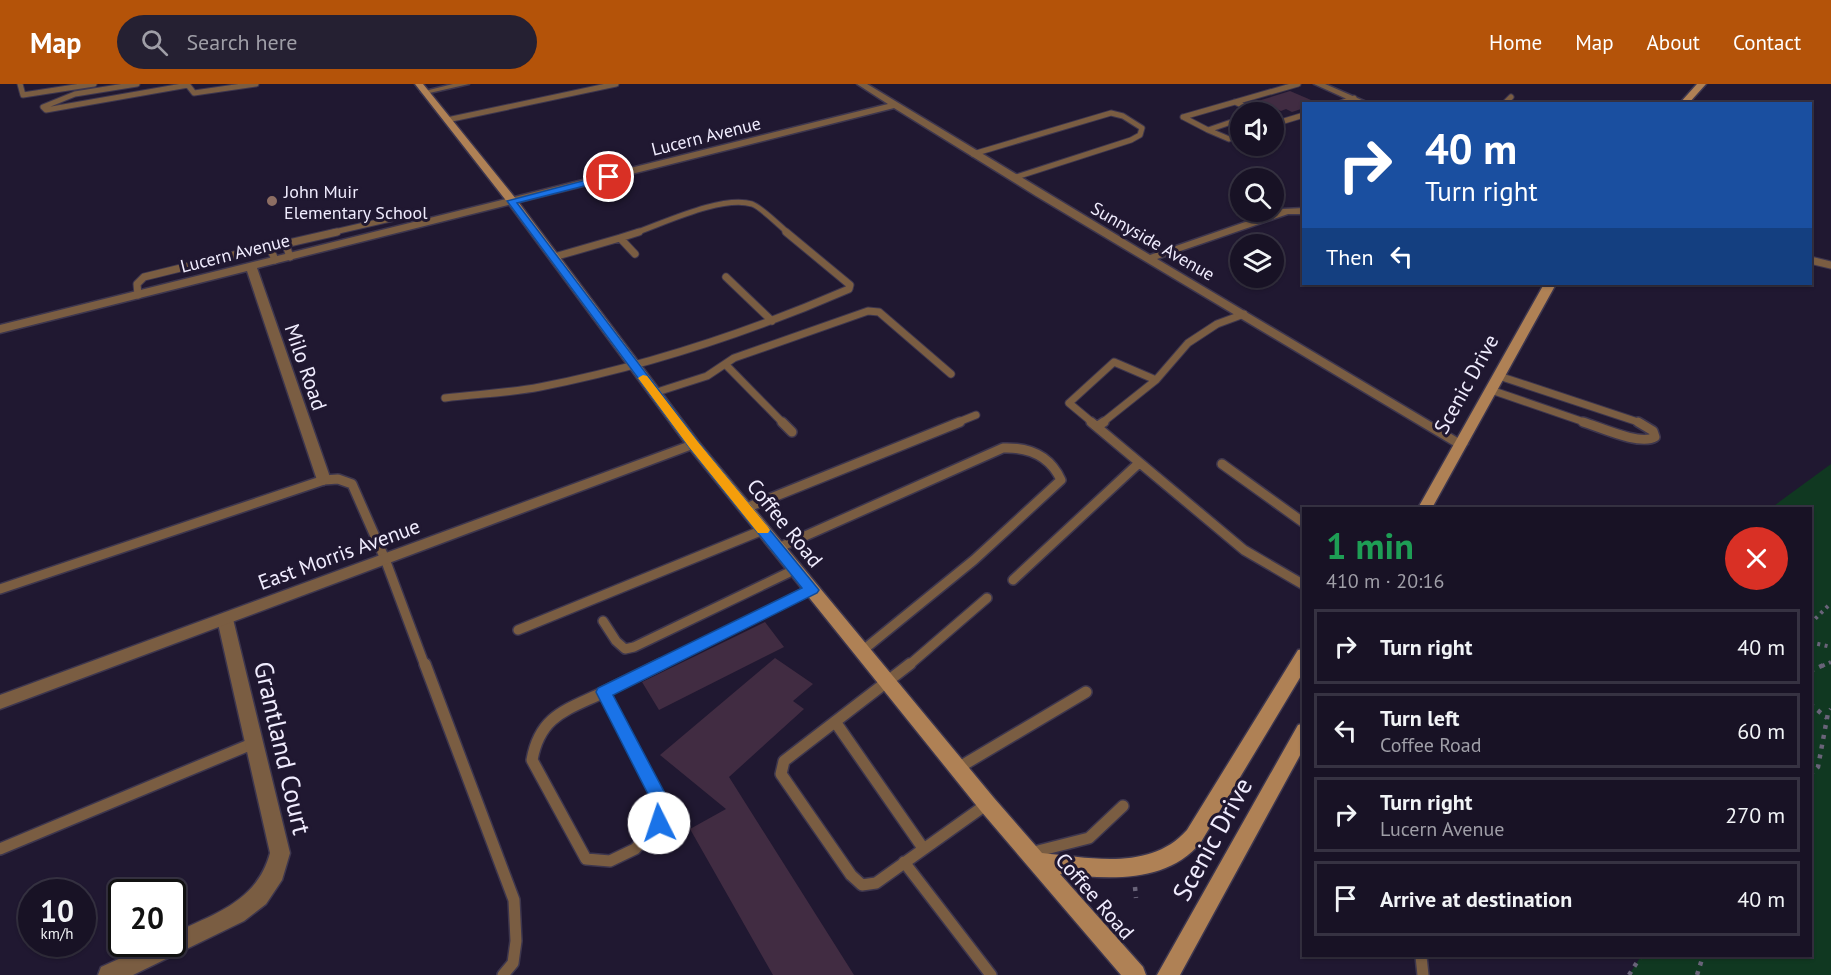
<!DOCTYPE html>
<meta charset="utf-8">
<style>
:root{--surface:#181225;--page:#252032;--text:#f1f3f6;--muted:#9f9ea7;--line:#363242;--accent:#b45309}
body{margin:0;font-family:"PT Sans",sans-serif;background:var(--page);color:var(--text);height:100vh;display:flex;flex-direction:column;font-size:22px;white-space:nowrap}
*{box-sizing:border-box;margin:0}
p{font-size:20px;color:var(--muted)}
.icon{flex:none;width:33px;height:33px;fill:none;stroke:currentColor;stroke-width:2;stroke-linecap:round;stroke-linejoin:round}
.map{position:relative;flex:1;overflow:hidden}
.drawer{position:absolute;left:1302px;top:423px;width:510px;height:450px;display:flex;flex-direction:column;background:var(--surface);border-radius:0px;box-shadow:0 2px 4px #0004,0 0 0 2px var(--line)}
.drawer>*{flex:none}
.hud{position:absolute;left:1302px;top:18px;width:510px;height:183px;border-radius:0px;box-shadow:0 2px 4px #0004,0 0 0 2px var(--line);background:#1a4fa0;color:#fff;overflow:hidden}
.fabs{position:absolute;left:1230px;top:18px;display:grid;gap:12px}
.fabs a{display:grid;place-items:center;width:54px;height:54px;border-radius:50%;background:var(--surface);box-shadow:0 2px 4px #0004,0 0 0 2px var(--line);font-size:30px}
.speed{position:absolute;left:18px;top:795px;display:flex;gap:12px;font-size:30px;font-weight:700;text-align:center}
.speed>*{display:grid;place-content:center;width:78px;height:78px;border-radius:50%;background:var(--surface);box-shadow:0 2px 4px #0004,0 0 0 2px var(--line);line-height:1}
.speed small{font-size:15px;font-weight:400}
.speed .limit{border:3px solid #111;border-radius:9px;background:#fff;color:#111}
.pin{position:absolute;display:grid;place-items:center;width:51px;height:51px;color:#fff;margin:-26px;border:3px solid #fff;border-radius:50%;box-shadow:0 2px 6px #0007}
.me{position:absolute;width:66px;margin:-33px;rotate:356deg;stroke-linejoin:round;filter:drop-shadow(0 0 4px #0008)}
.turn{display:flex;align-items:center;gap:21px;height:126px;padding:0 24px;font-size:27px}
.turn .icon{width:78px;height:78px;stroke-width:2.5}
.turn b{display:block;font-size:42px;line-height:51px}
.then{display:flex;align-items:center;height:57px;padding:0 24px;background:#0003;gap:12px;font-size:22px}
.round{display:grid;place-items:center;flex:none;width:63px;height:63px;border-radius:32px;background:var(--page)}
.headline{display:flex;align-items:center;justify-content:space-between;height:102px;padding:0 24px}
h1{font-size:36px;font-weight:700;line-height:45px;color:#1e9e55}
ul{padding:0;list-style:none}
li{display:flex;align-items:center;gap:18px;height:75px;margin:0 12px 9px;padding:0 12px;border:3px solid var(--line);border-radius:0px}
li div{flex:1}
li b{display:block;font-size:22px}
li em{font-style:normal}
header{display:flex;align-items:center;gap:36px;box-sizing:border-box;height:84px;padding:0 30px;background:var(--accent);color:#fff}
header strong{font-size:28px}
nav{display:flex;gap:33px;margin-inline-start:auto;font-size:21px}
.search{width:420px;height:54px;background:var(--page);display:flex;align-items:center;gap:15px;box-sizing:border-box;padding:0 21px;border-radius:33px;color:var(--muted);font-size:22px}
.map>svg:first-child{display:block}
</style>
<header>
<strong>Map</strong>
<div class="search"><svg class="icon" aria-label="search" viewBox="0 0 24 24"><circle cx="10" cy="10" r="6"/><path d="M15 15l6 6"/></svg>Search here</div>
<nav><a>Home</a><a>Map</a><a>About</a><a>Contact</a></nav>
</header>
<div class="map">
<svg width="1831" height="891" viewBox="0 0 1831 891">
<rect width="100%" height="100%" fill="#201831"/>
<path fill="#103821" d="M1831 380V891H1629L1641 872H1810V424H1771Z"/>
<path fill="#412c42" d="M1290 7 1318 19 1304 20V24L1292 28 1286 25 1281 27 1258 17Z
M765 538 784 563 659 626 642 598Z
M775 574 813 600 793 617 804 625 729 693 854 891H773L690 745 726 725 660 671Z"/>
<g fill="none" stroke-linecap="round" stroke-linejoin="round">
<g stroke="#3d364e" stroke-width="7">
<path id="service-far3" d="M20 0 23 11 94 0
M137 0 75 10 43 23 46 26 188 1
M187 0 194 9 256 0
M1235 18 1257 28
M1338 20 1354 14
M1504 20 1511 13
M1183 33 1298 0
M1183 33 1208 46 1240 35
M447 36 616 0
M1274 40 1304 31
M1208 46 1229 55 1240 51
M973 70 1111 29 1123 32 1142 44 1140 51 1131 56 1013 94
M330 149 412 130
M635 149C664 139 722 111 752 120 761 123 780 142 788 149"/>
</g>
<g stroke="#3d364e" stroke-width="9">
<path id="service-far2" d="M620 154 639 148
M290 173 287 164 289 159 337 148
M554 173 620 154 635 170
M1810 176 1831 181
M726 193 772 237
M138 211 137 200 144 193 254 166H271L275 176
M727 282 783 339
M1499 292 1641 339
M1156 296 1188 259 1217 240 1244 230
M1491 306 1587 339
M654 309 707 292 734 274 868 227 879 228 951 290
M445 314C477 310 509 309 540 303 647 282 750 248 849 205L850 201 786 148
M956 339 976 331
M1093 339 1069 319 1114 278 1156 296 1102 339"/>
</g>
<g stroke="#3d364e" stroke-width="12">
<path id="service-far1" d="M782 338 792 348
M1091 338 1244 466 1304 501
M1583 338C1600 343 1640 362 1655 353L1653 347 1638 338
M1098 342 1104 338
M1222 380 1304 439
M746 424 960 338
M778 464 1003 364C1029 363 1050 372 1061 396L974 476 862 567
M1013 496 1139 379
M0 505 324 396 338 395 352 400 385 475 425 582
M603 537 616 557 625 565 634 563 796 485
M518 546 763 446
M658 582 812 505
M908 582 987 514"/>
</g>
<g stroke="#3d364e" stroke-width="14">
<path id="service" d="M425 580 514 816 516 857 513 879 503 891
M910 580 784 677 781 690 851 791 862 801 876 799 987 720
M604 608 661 717 659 739 635 765 610 777 586 775 532 676C540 631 567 626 604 608Z
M604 608 661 580
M836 639 923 764
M958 684 1086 608
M0 765 254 659
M1030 769 1089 754 1123 722
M904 778 991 891
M1421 872 1423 891"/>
</g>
<g stroke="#3d364e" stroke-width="3">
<path id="minor" d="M453 0H469L425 10 421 8Z
M857 0H867L1150 171 1283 125 1304 124V130H1288L1157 175 1468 360 1461 364 1456 363 1036 112 894 24 257 184 331 396 324 401 317 396 247 187 0 249V241L888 20Z
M1314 0H1325L1371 20H1358Z
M225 529 231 531 233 535 290 769 282 796 266 820 244 837 133 891H98L101 883 152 860H172V850C214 830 257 818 270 769L217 535 219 531Z"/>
</g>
<g stroke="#3d364e" stroke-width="3">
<path id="tertiary" d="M693 356 698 357 700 360 698 363 0 625V611Z"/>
</g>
<g stroke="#3d364e" stroke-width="3">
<path id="secondary" d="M415 0H423L516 115 698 357 994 714 1042 769C1091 774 1151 787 1187 746L1298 566 1304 565V587L1201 758C1167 800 1109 795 1060 790L1143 883 1146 891H1121L980 726 688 363 508 119Z
M1697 0H1706L1688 20H1679Z
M1544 200H1556L1432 424H1418Z
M1304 639V664L1180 891H1157L1298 641Z"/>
</g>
<path stroke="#696379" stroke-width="4" stroke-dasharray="3 4.5" stroke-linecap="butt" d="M1810 540 1831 519
M1810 558 1831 563
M1822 582 1831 578"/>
<path stroke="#696379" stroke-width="4.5" stroke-dasharray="4 6" stroke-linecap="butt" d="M1810 587 1826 580
M1810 620 1827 634
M1810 691 1818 683 1828 629 1831 625
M1135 803 1136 814
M1629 891 1641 872
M1697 891 1703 872"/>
<use href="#service-far3" stroke="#7a5d42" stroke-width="5"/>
<use href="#service-far2" stroke="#7a5d42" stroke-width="7"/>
<use href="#service-far1" stroke="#7a5d42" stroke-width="9"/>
<use href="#service" stroke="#7a5d42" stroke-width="11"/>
<use href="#minor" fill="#7a5d42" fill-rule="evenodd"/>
<use href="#tertiary" fill="#7a5d42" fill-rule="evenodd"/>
<use href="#secondary" fill="#af8155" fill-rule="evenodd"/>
</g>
<path fill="#1a73e8" stroke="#114b97" stroke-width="1.5" d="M609 90 612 91V95L517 119 698 358 819 506 817 509 613 611 669 717 665 744 659 747 653 744 650 739 652 718 596 608 598 604 802 504 689 363 507 117Z"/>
<path fill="#f59e0b" d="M643 291 647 292 698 358 768 443 770 446 768 449H758L689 363 638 294Z"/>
<circle fill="#8d6e63" stroke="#201831" stroke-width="2" cx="272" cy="117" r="6"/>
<g text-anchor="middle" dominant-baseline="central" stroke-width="6" stroke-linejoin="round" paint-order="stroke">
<g font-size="18" fill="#f0ecfe" stroke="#201831">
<text transform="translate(706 52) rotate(-14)">Lucern Avenue</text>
<text transform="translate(1153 157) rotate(30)">Sunnyside Avenue</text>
<text transform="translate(235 169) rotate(-14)">Lucern Avenue</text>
</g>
<g font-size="18" fill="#f0ecfe" stroke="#201831" text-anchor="start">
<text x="284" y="107">John Muir<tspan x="284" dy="21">Elementary School</tspan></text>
</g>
<g font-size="21" fill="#f0ecfe" stroke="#201831">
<text transform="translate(306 283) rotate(71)">Milo Road</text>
<text transform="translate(1466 300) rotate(-61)">Scenic Drive</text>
<text transform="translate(785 439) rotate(51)">Coffee Road</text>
<text transform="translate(339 470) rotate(-20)">East Morris Avenue</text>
<text transform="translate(1095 812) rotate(49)">Coffee Road</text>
</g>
<g font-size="26" fill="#f0ecfe" stroke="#201831">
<text transform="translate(283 664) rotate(77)">Grantland Court</text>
<text transform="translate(1212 755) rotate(-61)">Scenic Drive</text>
</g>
</g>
</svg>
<div class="fabs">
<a><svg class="icon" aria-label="sound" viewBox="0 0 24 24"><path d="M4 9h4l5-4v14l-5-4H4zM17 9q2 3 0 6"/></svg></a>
<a><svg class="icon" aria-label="search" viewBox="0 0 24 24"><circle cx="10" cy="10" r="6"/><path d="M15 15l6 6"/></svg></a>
<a><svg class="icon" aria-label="layers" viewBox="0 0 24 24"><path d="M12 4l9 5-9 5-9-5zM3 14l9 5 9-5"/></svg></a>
</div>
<div class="speed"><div>10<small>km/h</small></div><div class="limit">20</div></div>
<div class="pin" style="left:609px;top:93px;background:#d93025"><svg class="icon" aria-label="arrive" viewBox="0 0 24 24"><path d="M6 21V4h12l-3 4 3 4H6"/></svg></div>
<svg class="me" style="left:659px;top:739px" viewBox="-20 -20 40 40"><circle r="19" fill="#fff"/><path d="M0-13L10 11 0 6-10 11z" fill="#1a73e8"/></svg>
<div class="hud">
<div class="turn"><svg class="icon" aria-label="right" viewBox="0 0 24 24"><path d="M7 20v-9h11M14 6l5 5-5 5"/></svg><div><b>40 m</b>Turn right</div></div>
<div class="then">Then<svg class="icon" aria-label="left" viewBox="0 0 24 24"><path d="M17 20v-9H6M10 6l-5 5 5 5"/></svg></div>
</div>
<section class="drawer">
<div class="headline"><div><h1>1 min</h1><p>410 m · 20:16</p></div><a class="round" style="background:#d93025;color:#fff"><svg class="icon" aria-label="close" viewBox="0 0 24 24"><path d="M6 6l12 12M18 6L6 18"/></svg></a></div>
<ul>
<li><svg class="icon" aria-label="right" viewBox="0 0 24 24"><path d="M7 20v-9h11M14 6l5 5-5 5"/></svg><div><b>Turn right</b></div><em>40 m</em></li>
<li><svg class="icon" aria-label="left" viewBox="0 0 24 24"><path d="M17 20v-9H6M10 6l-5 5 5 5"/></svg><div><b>Turn left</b><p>Coffee Road</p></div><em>60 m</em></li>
<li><svg class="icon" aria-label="right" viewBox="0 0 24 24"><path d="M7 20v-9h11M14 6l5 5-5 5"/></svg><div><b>Turn right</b><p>Lucern Avenue</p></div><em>270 m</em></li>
<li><svg class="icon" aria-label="arrive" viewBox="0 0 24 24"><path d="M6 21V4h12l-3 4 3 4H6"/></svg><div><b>Arrive at destination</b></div><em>40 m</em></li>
</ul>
</section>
</div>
